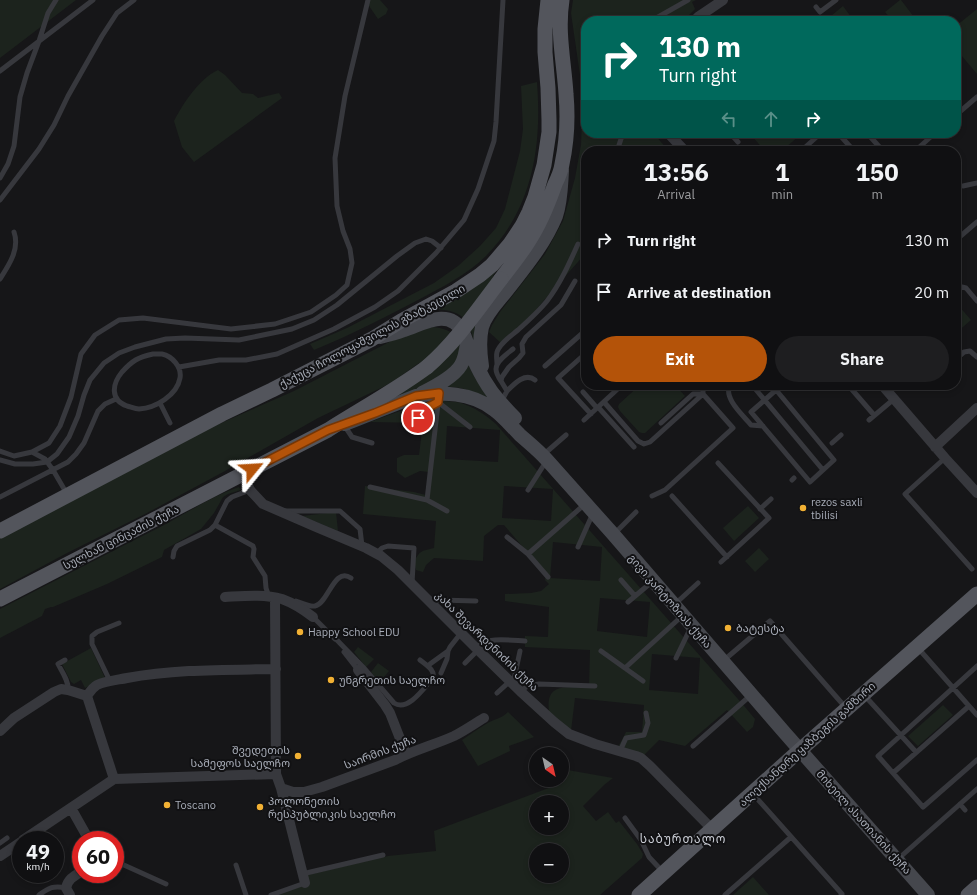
<!DOCTYPE html>
<meta charset="utf-8">
<style>
:root{--surface:#101012;--page:#1e1e20;--text:#f1f3f6;--muted:#9c9d9f;--line:#303032;--accent:#b45309}
body{margin:0;font-family:"IBM Plex Sans","Noto Sans Georgian",sans-serif;background:var(--page);color:var(--text);height:100vh;display:flex;flex-direction:column;font-size:15px;white-space:nowrap}
*{box-sizing:border-box;margin:0}
p{font-size:13px;color:var(--muted)}
.icon{flex:none;width:22px;height:22px;fill:none;stroke:currentColor;stroke-width:2;stroke-linecap:round;stroke-linejoin:round}
.map{position:relative;flex:1;overflow:hidden}
.side{position:absolute;left:581px;top:146px;width:380px;height:244px;display:flex;flex-direction:column;background:var(--surface);border-radius:16px;box-shadow:0 2px 6px #0003,0 0 0 1px var(--line)}
.side>*{flex:none}
.hud{position:absolute;left:581px;top:16px;width:380px;height:122px;border-radius:16px;box-shadow:0 2px 6px #0003,0 0 0 1px var(--line);background:#00695c;color:#fff;overflow:hidden}
.needle{width:26px;rotate:146deg}
.buttons{position:absolute;left:529px;top:747px;display:grid;gap:8px}
.buttons a{display:grid;place-items:center;width:40px;height:40px;border-radius:50%;background:var(--surface);box-shadow:0 2px 6px #0003,0 0 0 1px var(--line);font-size:20px}
.speed{position:absolute;left:12px;top:831px;display:flex;gap:8px;font-size:20px;font-weight:700;text-align:center}
.speed>*{display:grid;place-content:center;width:52px;height:52px;border-radius:50%;background:var(--surface);box-shadow:0 2px 6px #0003,0 0 0 1px var(--line);line-height:1}
.speed small{font-size:10px;font-weight:400}
.speed .limit{border:6px solid #d22;background:#fff;color:#111}
.pin{position:absolute;display:grid;place-items:center;width:34px;height:34px;color:#fff;margin:-17px;border:2px solid #fff;border-radius:50%;box-shadow:0 1px 4px #0007}
.me{position:absolute;width:44px;margin:-22px;rotate:63deg;stroke-linejoin:round;filter:drop-shadow(0 0 3px #0008)}
.turn{display:flex;align-items:center;gap:14px;height:84px;padding:0 12px;font-size:18px}
.turn .icon{width:52px;height:52px;stroke-width:2.5}
.turn b{display:block;font-size:28px;line-height:34px}
.lanes{display:flex;align-items:center;height:38px;padding:0 12px;background:#0003;justify-content:center;gap:20px;direction:ltr}
.lanes .off{opacity:.35}
.eta{display:flex;justify-content:space-evenly;align-items:center;height:68px;text-align:center}
.eta b{font-size:24px;font-weight:700;line-height:28px}
.button{display:flex;gap:8px;margin-top:auto;padding:8px 12px}
.button a{flex:1;height:46px;border-radius:24px;background:var(--accent);color:#fff;font-size:16px;font-weight:700;line-height:46px;text-align:center}
.button a+a{background:var(--page);color:var(--text)}
ul{padding:0;list-style:none}
li{display:flex;align-items:center;gap:12px;height:52px;padding:0 12px}
li div{flex:1}
li b{display:block;font-size:15px}
li em{font-style:normal}
.map>svg:first-child{display:block}
</style>
<div class="map">
<svg width="977" height="895" viewBox="0 0 977 895">
<rect width="100%" height="100%" fill="#161618"/>
<path fill="#1c231d" fill-rule="evenodd" d="M0 0H76L0 58Z
M367 0H380L388 9 386 14 378 19 367 3Z
M573 0H696L692 2 695 9 683 21H586V133H653L669 151H586V231L585 234 586 235V253L552 291 535 311 502 344 489 332 492 325 500 312 545 254 563 221 575 178 581 145 582 116V89L571 13Z
M900 0H901L917 21H891L892 20 885 12Z
M843 6 854 21H825Z
M977 9V74L956 49V26Z
M218 70 225 75 242 93 253 94 258 98 279 93 282 98 194 162 182 147 174 121C181 107 194 87 207 77 210 74 214 72 218 70Z
M537 82C542 146 533 208 486 256 467 275 442 287 418 300 402 308 386 317 369 325 351 334 333 342 314 350L310 344 347 328 434 283 458 266 480 246 496 228 505 209 520 151 523 129 521 86Z
M751 133H802L782 151H765L750 134Z
M507 256 493 276 505 285 475 347C470 321 465 311 436 309Z
M958 305 971 320 956 333V306Z
M433 327C444 328 460 333 460 346 460 353 457 360 456 366L434 381 398 397 397 396 429 373 419 363 398 378 385 386 318 418 225 471 147 513 67 553 0 589V538L203 431 294 391 399 337 415 331Z
M467 362 475 378 493 403C483 397 474 391 464 389 457 387 449 387 442 386Z
M640 385H675L685 396 645 433H642L639 432 620 411 618 407 619 404Z
M433 401C442 401 453 401 461 403 474 407 486 415 496 424L745 707 755 719 753 727 747 732 727 710 685 746 659 740 644 755 618 747 626 732H642L644 705 575 698 571 731 549 712C545 681 568 688 589 688L590 650 525 647V636L548 637 549 607 505 601V594L531 593 541 591 549 584 545 580 546 574 504 525H498L484 536 483 561 434 558 426 565 423 572 416 570 414 562C420 550 422 551 434 548L436 521 363 514 365 486 414 492 426 495 429 472 420 471 405 478 397 472V458L404 455H419L423 423 370 422 411 407ZM447 426 500 430 498 462 445 459ZM504 486 553 489 551 521 502 518ZM553 542 602 547 600 581 550 578ZM600 598 650 602 647 637 597 631ZM652 654 700 658 698 694 649 690Z
M239 487 241 490 228 494 223 497 214 513 201 529 164 550 162 557 107 584 53 607H51L45 609 42 616 0 638V609C55 581 110 552 166 524 190 511 214 495 239 487Z
M748 506 759 518 734 541 723 528Z
M336 512 338 531 302 516Z
M759 548 769 559 755 572 745 561Z
M358 647 374 659 366 667 354 652Z
M91 648 105 678 85 688 81 680 74 684 71 682 62 664Z
M378 663 389 671 379 683 371 672Z
M943 705 953 715 918 746 908 736Z
M508 712 534 737 509 746 510 751 478 766 462 740C470 735 477 729 486 724 494 719 501 719 508 712Z
M562 769 613 778 604 785 583 806 596 821 608 812 616 823 619 821 637 844 643 854 642 858 600 895H275L309 884 307 875 388 856 436 851 434 831 562 783 561 780ZM536 802H562V828H536ZM536 850H562V876H536Z
M753 877 769 895H733Z"/>
<g fill="none" stroke-linecap="round" stroke-linejoin="round">
<path stroke="#37383d" stroke-width="5" d="M816 7 820 12 836 0
M651 21 688 0
M0 71 93 0
M956 115 977 97
M730 133 738 142
M838 133 854 151
M867 133 883 151
M617 151 623 133
M801 151 821 133
M915 151 935 133
M0 178 8 164 14 146 20 97 27 73 39 41 48 13 56 0
M963 186 977 183
M0 200 39 149 54 125 68 96 102 36 117 13 134 0
M956 240 977 222
M0 279C9 265 20 249 14 232
M956 292 962 287 966 288 977 301
M586 353 558 378 591 414
M153 354C155 354 159 354 162 354 172 356 182 367 180 378 177 395 156 408 139 409 135 409 131 407 127 406 110 400 112 384 122 372 132 361 138 357 153 354Z
M956 359 964 352 970 351 977 357
M497 364C497 360 496 356 497 352 500 343 511 336 518 330 528 321 539 311 547 301 560 284 569 264 578 244
M545 366 586 330
M179 367 219 360H246L277 354 302 343 334 329 375 307 398 291 436 253 464 220 478 189 494 141 496 122 503 0
M501 381C499 378 496 373 496 369 496 361 507 354 513 349
M730 385C723 398 743 415 751 425L763 426
M752 385 823 470
M772 385 834 460 810 482 751 412 776 390
M848 385 874 415
M507 391C514 384 525 372 535 380
M583 392 597 408
M501 402 507 391 501 381 502 377 509 367 519 358 523 353 522 344 526 337 561 305 575 281
M604 402 638 441 644 444 650 442 703 394
M160 403 170 423
M598 407 634 447
M418 419 427 408 438 402 470 427
M584 420 622 385
M869 420 894 399
M661 423 693 394H703
M344 425 352 437 372 443
M832 443 841 435
M0 451 14 456 32 452 49 443 60 426 71 397 81 354 95 335 119 320 143 318 231 329 275 324 311 312 336 295 347 285 352 263 350 249 343 231 337 206 335 158 345 96 368 0
M32 452 45 459 53 470 67 494
M543 455 566 435
M945 458 905 494 972 569
M0 460 15 464H33L47 462 57 454 69 437 78 416 84 395 90 380 104 363 119 353 135 347 166 339 185 338 239 340 292 329 314 320 337 305 397 256 415 243 426 239 432 241 441 248
M718 463 769 518 721 562
M792 480 794 478
M370 487 427 500 447 511
M528 490 547 460
M652 496 665 490 733 428 703 394V388L706 385
M672 496 727 557
M0 497 68 462 76 454 84 443 98 411 105 404 116 399
M427 500 439 395
M760 509 771 499
M285 511H340L360 529 362 546
M215 525 253 546 254 549 253 557 265 576 266 588 269 597
M614 534 636 512
M507 537 528 554 585 504
M578 547 593 513
M377 553 382 548 388 546 414 548 412 583
M528 554 548 577
M173 557 174 551 177 546 210 530 215 525 227 501 232 497 250 490
M621 580 635 596
M296 601C302 603 309 607 315 606 328 604 334 566 351 578
M628 602 653 581
M430 603 439 600 476 601
M675 604 698 583
M313 617 335 639
M334 637 363 667 394 703C408 712 424 688 432 679 437 671 426 665 420 660
M474 646C489 637 508 640 525 641
M918 648 977 715
M601 651 643 681
M344 652 358 670
M676 658 691 627
M65 660 58 664C62 672 69 681 68 690
M723 661 770 621 846 708
M465 663 478 650
M430 664 448 651 450 647 461 633
M977 666 878 756 923 807 977 760
M625 668 682 616
M441 673 447 659 448 651
M110 681 92 644V636L97 632 119 623
M513 684 520 651
M520 691 528 686 539 684 595 686
M497 693 510 681
M865 696 916 752
M693 746 751 695
M620 751 626 738 644 735 648 723 646 713
M893 773 969 706
M753 794 842 894 841 895
M960 804 965 810
M625 818 641 840 649 857 663 872
M0 843 7 838
M898 859 977 789
M115 861 166 884
M236 865 246 895
M302 874 383 855
M39 895C49 888 53 885 66 888
M271 895 305 883
M725 895 791 837"/>
<path stroke="#37383d" stroke-width="10" d="M694 21 698 17 723 0
M668 133 685 151
M882 385 945 458 977 493
M935 447 977 408
M243 474 250 490 263 504 316 527 366 548 381 556 398 570 474 646 520 691 554 722 569 734 595 744 636 756 641 758 650 766 712 829
M225 597C244 596 264 594 282 599 293 603 304 610 313 617
M275 598 276 774 281 788 305 883
M358 670 385 705 390 713 406 754
M0 731 14 718 54 692 61 689 68 690 87 696
M114 779 87 696C90 692 92 688 97 685 106 681 117 680 127 678 176 669 226 670 276 669
M281 788 293 792H304L322 787 395 760C414 750 434 745 454 736 464 731 474 724 484 718
M71 808 89 840
M23 840 114 779 276 774
M0 856 21 842
M70 895 66 888C68 879 74 876 81 872"/>
<path stroke="#45474d" stroke-width="14" d="M380 337C388 335 396 333 404 330 423 324 449 307 463 332 470 353 479 374 492 392 499 401 507 410 515 418
M482 366C480 353 479 340 482 327 486 313 499 301 508 289 526 266 545 243 556 216 561 201 561 186 562 171
M422 393C434 387 454 377 461 365 465 358 466 351 467 343
M345 424 416 396C443 392 470 392 493 409 503 416 511 426 520 435 529 443 538 450 547 460L613 534 784 732 928 895"/>
<path stroke="#53555c" stroke-width="15" d="M501 279C510 267 520 255 528 242 540 224 548 204 555 184 558 178 561 171 562 164 567 141 568 117 566 94 564 62 557 32 562 0
M0 531 222 414 272 390 372 339 401 321 456 291 480 275 492 265 510 244 522 226 529 212 535 197 544 165 549 132V120L548 88 545 52V29L548 0
M0 599 328 430C361 409 396 390 427 367
M639 895 800 750 977 594
M968 895 977 887"/>
<path stroke="#53555c" stroke-width="15" d="M427 367C456 342 478 309 501 279"/>
</g>
<g fill="none" stroke-linecap="round" stroke-linejoin="round">
<g stroke="#753606" stroke-width="10">
<path id="route" d="M252 469 328 430 375 413 416 396 439 393 438 402 427 408 418 418"/>
</g>
<use href="#route" stroke="#b45309" stroke-width="7"/>
</g>
<g fill="#f2b134" stroke="#111113" stroke-width="1.5">
<circle cx="803" cy="508" r="4"/>
<circle cx="728" cy="628" r="4"/>
<circle cx="300" cy="632" r="4"/>
<circle cx="331" cy="680" r="4"/>
<circle cx="298" cy="756" r="4"/>
<circle cx="167" cy="805" r="4"/>
<circle cx="260" cy="807" r="4"/>
</g>
<g text-anchor="middle" dominant-baseline="central" stroke-width="4" stroke-linejoin="round" paint-order="stroke">
<g font-size="11" fill="#a8adb8" stroke="#111113">
<text transform="translate(372 336) rotate(-28)">ქაქუცა ჩოლოყაშვილის გზატკეცილი</text>
<text transform="translate(121 537) rotate(-27)">სულხან ცინცაძის ქუჩა</text>
<text transform="translate(670 601) rotate(49)">გივი კარტოზიას ქუჩა</text>
<text transform="translate(487 641) rotate(44)">კახა შევარდენიძის ქუჩა</text>
<text transform="translate(807 744) rotate(-42)">ალექსანდრე ყაზბეგის გამზირი</text>
<text transform="translate(380 752) rotate(-21)">საირმის ქუჩა</text>
<text transform="translate(864 822) rotate(48)">მიხეილ ასათიანის ქუჩა</text>
</g>
<g font-size="11" fill="#a8adb8" stroke="#111113" text-anchor="start">
<text x="811" y="502">rezos saxli<tspan x="811" dy="13">tbilisi</tspan></text>
<text x="736" y="628">ბატესტა</text>
<text x="308" y="632">Happy School EDU</text>
<text x="339" y="680">უნგრეთის საელჩო</text>
<text x="290" y="750" text-anchor="end">შვედეთის<tspan x="290" dy="13">სამეფოს საელჩო</tspan></text>
<text x="268" y="801">პოლონეთის<tspan x="268" dy="13">რესპუბლიკის საელჩო</tspan></text>
<text x="175" y="805">Toscano</text>
</g>
<g font-size="12" letter-spacing="1" fill="#c9ccd4" stroke="#111113">
<text x="683" y="838">საბურთალო</text>
</g>
</g>
</svg>
<div class="buttons">
<a><svg class="needle" viewBox="-14 -14 28 28"><path d="M0-13l5 13h-10z" fill="#e53935"/><path d="M0 13l5-13h-10z" fill="#9c9d9f"/></svg></a>
<a>+</a>
<a>−</a>
</div>
<div class="speed"><div>49<small>km/h</small></div><div class="limit">60</div></div>
<div class="pin" style="left:418px;top:418px;background:#d93025"><svg class="icon" aria-label="arrive" viewBox="0 0 24 24"><path d="M6 21V4h12l-3 4 3 4H6"/></svg></div>
<svg class="me" style="left:252px;top:469px" viewBox="-20 -20 40 40"><path d="M0-17L14 15 0 8-14 15z" fill="#b45309" stroke="#fff" stroke-width="4"/></svg>
<div class="hud">
<div class="turn"><svg class="icon" aria-label="right" viewBox="0 0 24 24"><path d="M7 20v-9h11M14 6l5 5-5 5"/></svg><div><b>130 m</b>Turn right</div></div>
<div class="lanes"><svg class="icon off" aria-label="left" viewBox="0 0 24 24"><path d="M17 20v-9H6M10 6l-5 5 5 5"/></svg><svg class="icon off" aria-label="ahead" viewBox="0 0 24 24"><path d="M12 20V5M6 11l6-6 6 6"/></svg><svg class="icon" aria-label="right" viewBox="0 0 24 24"><path d="M7 20v-9h11M14 6l5 5-5 5"/></svg></div>
</div>
<section class="side">
<div class="eta">
<div><b>13:56</b><p>Arrival</p></div>
<div><b>1</b><p>min</p></div>
<div><b>150</b><p>m</p></div>
</div>
<ul>
<li><svg class="icon" aria-label="right" viewBox="0 0 24 24"><path d="M7 20v-9h11M14 6l5 5-5 5"/></svg><div><b>Turn right</b></div><em>130 m</em></li>
<li><svg class="icon" aria-label="arrive" viewBox="0 0 24 24"><path d="M6 21V4h12l-3 4 3 4H6"/></svg><div><b>Arrive at destination</b></div><em>20 m</em></li>
</ul>
<div class="button"><a>Exit</a><a>Share</a></div>
</section>
</div>
